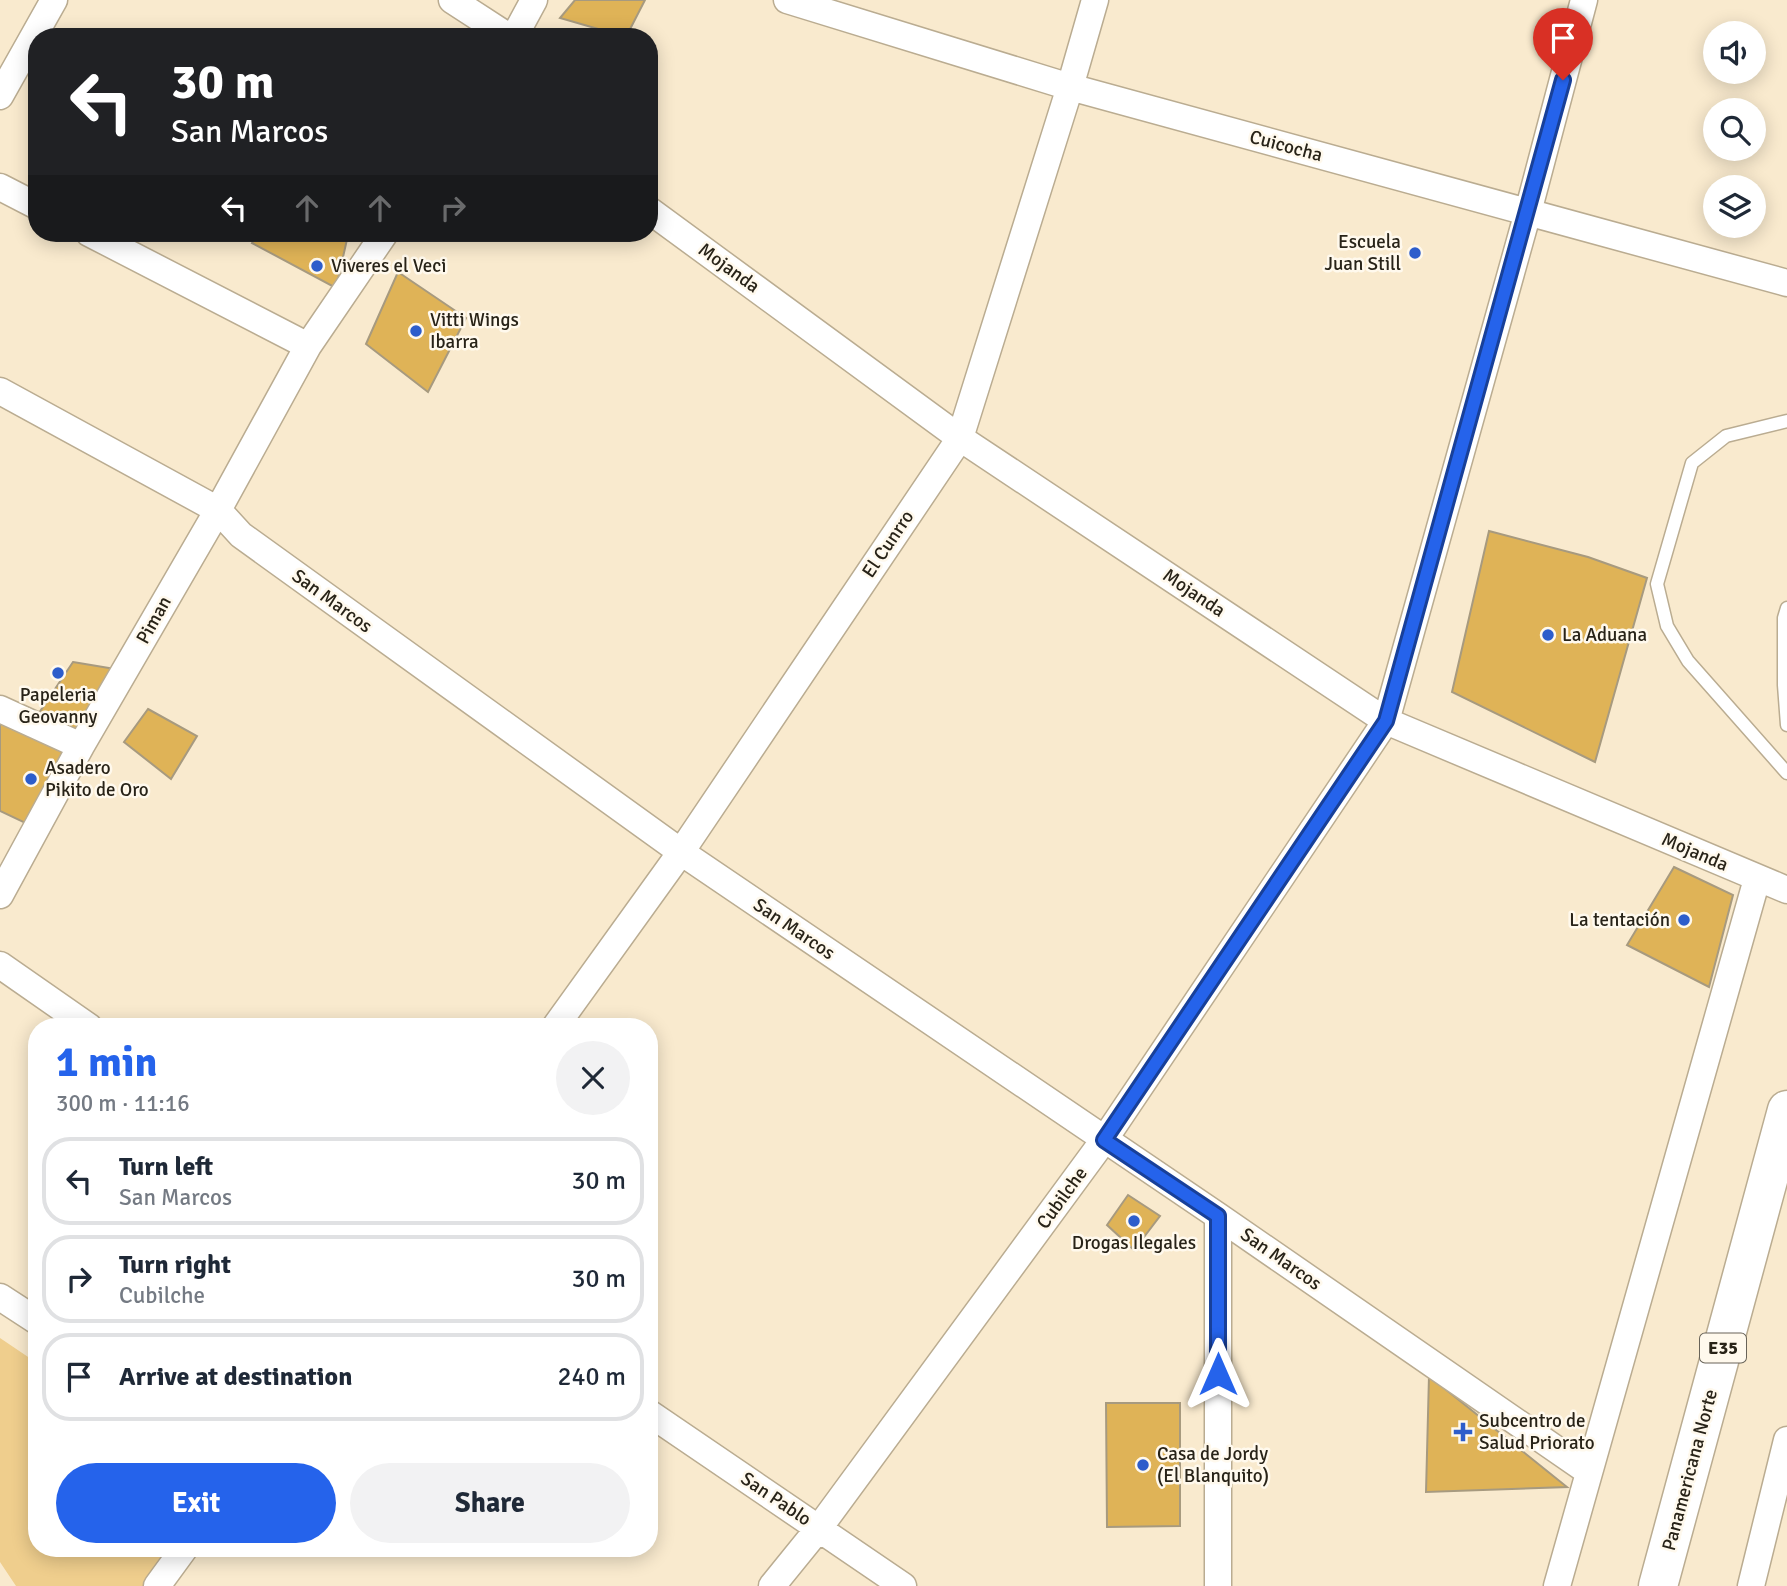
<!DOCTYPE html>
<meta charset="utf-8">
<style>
:root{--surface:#fff;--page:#f2f2f3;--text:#1f2937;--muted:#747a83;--line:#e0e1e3;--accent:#2563eb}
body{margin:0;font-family:Signika,sans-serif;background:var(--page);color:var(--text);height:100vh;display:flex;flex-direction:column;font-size:26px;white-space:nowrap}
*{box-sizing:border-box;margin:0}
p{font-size:23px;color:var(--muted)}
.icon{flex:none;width:38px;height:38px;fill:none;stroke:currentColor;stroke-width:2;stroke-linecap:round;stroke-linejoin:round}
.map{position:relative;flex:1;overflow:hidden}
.sheet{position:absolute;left:28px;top:1018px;width:630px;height:539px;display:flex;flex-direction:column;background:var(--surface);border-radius:28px;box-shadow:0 4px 18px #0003}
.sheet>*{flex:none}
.banner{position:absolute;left:28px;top:28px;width:630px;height:214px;border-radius:28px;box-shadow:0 4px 18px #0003;background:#202124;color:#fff;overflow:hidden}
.controls{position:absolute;left:1703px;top:21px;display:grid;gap:14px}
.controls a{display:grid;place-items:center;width:63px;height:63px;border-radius:50%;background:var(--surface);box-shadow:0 4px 18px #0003;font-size:35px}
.pin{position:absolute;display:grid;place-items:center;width:60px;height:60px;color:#fff;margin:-72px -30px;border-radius:50% 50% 50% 0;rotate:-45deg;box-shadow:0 0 7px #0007}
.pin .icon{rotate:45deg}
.me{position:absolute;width:77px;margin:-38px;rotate:0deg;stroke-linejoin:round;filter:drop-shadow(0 0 5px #0008)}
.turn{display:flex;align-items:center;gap:24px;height:147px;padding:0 28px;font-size:32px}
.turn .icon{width:91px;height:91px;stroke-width:2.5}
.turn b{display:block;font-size:49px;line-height:60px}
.lanes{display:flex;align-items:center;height:66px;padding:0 28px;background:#0003;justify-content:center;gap:35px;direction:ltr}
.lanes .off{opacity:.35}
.round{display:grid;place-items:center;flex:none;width:74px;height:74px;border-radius:37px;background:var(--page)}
.head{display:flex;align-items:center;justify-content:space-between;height:119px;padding:0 28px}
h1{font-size:42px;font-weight:800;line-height:52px;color:var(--accent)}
.primary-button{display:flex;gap:14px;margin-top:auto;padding:14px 28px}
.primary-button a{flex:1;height:80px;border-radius:42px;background:var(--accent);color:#fff;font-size:28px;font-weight:800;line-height:80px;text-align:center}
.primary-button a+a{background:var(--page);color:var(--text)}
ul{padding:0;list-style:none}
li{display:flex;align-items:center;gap:21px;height:88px;margin:0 14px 10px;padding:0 14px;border:4px solid var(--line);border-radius:28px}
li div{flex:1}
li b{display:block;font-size:26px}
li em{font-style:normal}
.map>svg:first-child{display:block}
</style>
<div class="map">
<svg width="1787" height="1586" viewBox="0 0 1787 1586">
<rect width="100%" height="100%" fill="#f9eace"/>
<path fill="#efce8d" d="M0 1338 37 1363V1549H180L151 1586H16L0 1562Z"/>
<path fill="#dfb357" stroke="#a79a7f" stroke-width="2" d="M575 0H645L626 37 560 18Z
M258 233H345L348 235 336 288 252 243Z
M398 272 466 318 428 392 366 344Z
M1489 531 1588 557 1647 578 1595 762 1452 692Z
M73 662 121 670 82 737 39 713Z
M148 709 197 736 171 779 124 742Z
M0 711 80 747 36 828 0 811Z
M1674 867 1733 895 1709 987 1627 945Z
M1128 1195 1160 1216 1134 1250 1107 1225Z
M1429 1376 1567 1487 1426 1492Z
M1106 1403H1180V1526L1107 1527Z"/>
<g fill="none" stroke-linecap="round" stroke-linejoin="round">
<g stroke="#baac91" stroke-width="15">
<path id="lane" d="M1787 421 1726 436 1692 463 1657 584 1667 626 1688 661 1787 773
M1787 608 1784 618V685L1787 725"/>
</g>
<g stroke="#baac91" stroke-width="29">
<path id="street" d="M452 0 509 37
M787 0 1070 87 1787 283
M514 37 534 0
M0 96 54 0
M0 187 37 206
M649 210 960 438 1386 721 1787 890
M89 233 308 346
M0 391 218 510 241 535 681 852 1218 1216 1589 1472
M0 709 81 746
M0 895 81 746 218 510 308 346 385 233
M0 965 89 1027
M555 1027 681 852 960 438 1070 87 1095 0
M1218 1216V1586
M0 1297 37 1321
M649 1413 903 1586
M157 1586 184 1549
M772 1586 819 1528 1104 1140 1386 721 1528 212 1584 0
M1557 1586 1757 879
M1751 1586 1787 1440"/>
</g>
<g stroke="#baac91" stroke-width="41">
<path id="highway" d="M1658 1586 1787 1110"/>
</g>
<use href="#lane" stroke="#fff" stroke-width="12"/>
<use href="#street" stroke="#fff" stroke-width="26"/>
<use href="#highway" stroke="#fff" stroke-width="38"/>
</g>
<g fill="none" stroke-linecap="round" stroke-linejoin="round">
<g stroke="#184099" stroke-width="18">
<path id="route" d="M1218 1374V1216L1104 1140 1386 721 1563 80"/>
</g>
<use href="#route" stroke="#2563eb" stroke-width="12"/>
</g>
<g fill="#2d5dcb" stroke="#fff9ed" stroke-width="2.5">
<circle cx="1415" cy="253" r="7"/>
<circle cx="317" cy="266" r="7"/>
<circle cx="416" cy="331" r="7"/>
<circle cx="1548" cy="635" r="7"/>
<circle cx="58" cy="673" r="7"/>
<circle cx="31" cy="779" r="7"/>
<circle cx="1684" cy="920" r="7"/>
<circle cx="1134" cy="1221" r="7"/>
<path d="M1459.5 1421.5h7v7h7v7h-7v7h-7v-7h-7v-7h7z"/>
<circle cx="1143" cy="1465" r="7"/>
</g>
<g text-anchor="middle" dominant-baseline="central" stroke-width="5" stroke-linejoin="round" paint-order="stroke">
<rect fill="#fff9ed" stroke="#686358" stroke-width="2" x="1700" y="1333.5" width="46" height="29" rx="5"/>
<g font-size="18" font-weight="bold" fill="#282318">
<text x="1723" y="1348">E35</text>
</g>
<g font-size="19" fill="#282318" stroke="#fff9ed">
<text transform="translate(1286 146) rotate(15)">Cuicocha</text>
<text transform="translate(729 268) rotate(36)">Mojanda</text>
<text transform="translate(888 544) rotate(-56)">El Cunrro</text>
<text transform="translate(1194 593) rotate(34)">Mojanda</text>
<text transform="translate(332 601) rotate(36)">San Marcos</text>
<text transform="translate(154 620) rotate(-61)">Piman</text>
<text transform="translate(1695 852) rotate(23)">Mojanda</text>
<text transform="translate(794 929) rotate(34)">San Marcos</text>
<text transform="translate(1062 1198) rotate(-54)">Cubilche</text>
<text transform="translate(1281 1259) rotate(35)">San Marcos</text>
<text transform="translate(1690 1470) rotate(-75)">Panamericana Norte</text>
<text transform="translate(776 1499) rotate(34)">San Pablo</text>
</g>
<g font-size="19" fill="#282318" stroke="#fff9ed" text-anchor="start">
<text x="1401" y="242" text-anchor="end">Escuela<tspan x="1401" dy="22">Juan Still</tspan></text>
<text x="331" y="266">Viveres el Veci</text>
<text x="430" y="320">Vitti Wings<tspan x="430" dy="22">Ibarra</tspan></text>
<text x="1562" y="635">La Aduana</text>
<text x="58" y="695" text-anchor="middle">Papeleria<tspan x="58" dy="22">Geovanny</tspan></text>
<text x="45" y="768">Asadero<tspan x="45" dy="22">Pikito de Oro</tspan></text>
<text x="1670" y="920" text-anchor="end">La tentación</text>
<text x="1134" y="1243" text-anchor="middle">Drogas Ilegales</text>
<text x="1479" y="1421">Subcentro de<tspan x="1479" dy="22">Salud Priorato</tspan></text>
<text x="1157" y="1454">Casa de Jordy<tspan x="1157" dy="22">(El Blanquito)</tspan></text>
</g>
</g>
</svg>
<div class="controls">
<a><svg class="icon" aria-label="sound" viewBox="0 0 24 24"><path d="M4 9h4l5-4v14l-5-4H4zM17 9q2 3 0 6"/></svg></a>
<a><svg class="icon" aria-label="search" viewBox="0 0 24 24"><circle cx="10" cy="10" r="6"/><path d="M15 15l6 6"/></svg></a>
<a><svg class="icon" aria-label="layers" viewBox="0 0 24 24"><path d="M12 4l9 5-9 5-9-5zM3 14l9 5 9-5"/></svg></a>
</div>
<div class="pin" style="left:1563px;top:80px;background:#d93025"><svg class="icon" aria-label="arrive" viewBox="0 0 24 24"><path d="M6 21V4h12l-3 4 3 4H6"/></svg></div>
<svg class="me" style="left:1218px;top:1374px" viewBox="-20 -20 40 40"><path d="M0-17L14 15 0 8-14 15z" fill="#2563eb" stroke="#fff" stroke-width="4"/></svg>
<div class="banner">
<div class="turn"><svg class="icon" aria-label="left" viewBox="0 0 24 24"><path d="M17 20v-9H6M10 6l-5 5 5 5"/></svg><div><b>30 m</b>San Marcos</div></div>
<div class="lanes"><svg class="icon" aria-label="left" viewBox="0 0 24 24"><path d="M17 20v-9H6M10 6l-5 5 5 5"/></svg><svg class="icon off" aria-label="ahead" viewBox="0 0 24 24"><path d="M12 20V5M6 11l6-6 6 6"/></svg><svg class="icon off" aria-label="ahead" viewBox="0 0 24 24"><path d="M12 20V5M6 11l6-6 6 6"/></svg><svg class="icon off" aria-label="right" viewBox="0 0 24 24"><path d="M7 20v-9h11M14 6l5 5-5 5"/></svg></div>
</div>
<section class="sheet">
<div class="head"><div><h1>1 min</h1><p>300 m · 11:16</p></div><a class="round"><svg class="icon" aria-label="close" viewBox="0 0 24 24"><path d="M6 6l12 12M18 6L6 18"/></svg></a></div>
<ul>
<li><svg class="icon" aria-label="left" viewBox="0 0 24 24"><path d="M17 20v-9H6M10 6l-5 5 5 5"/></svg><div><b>Turn left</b><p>San Marcos</p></div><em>30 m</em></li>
<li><svg class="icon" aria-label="right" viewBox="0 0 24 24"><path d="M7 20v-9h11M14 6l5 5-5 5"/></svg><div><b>Turn right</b><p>Cubilche</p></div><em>30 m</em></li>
<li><svg class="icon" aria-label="arrive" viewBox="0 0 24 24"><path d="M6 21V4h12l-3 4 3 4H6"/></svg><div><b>Arrive at destination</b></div><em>240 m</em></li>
</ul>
<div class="primary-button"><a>Exit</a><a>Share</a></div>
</section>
</div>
